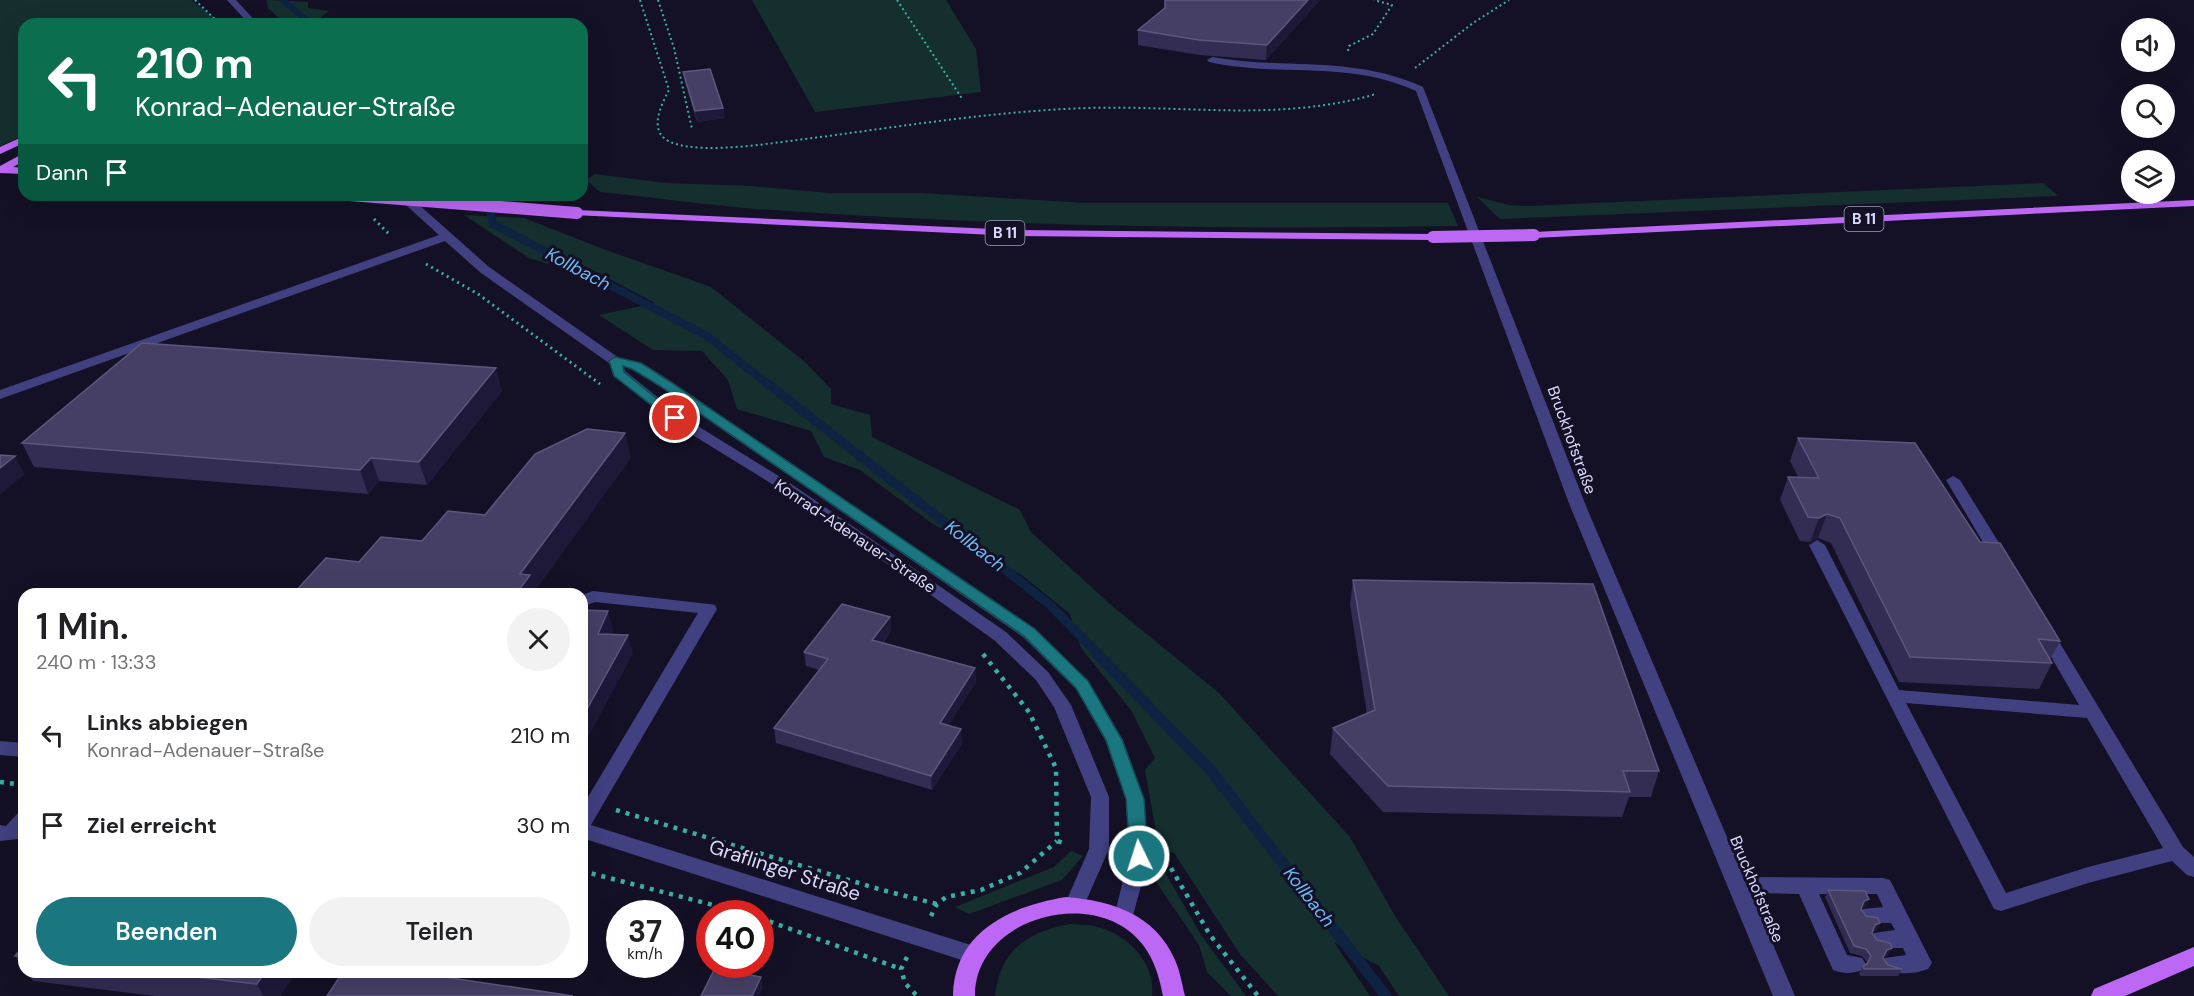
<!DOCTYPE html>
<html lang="de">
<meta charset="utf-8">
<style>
:root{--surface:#fff;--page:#f2f2f2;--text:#202124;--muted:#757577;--accent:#1a767f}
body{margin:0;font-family:"DM Sans",sans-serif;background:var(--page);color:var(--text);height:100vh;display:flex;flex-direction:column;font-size:22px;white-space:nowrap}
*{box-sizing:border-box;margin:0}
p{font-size:20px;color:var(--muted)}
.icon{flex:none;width:33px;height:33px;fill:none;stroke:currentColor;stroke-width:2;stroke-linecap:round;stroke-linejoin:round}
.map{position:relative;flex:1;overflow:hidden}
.drawer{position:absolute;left:18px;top:588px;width:570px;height:390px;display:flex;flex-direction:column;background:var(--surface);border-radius:18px;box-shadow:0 6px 24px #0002}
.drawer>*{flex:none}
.banner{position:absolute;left:18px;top:18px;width:570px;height:183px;border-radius:18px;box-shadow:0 6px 24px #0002;background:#0b6e4f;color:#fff;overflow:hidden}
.buttons{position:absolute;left:2121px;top:18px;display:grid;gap:12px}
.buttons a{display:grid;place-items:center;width:54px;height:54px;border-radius:50%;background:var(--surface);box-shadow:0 6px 24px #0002;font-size:30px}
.speed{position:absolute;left:606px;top:900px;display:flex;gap:12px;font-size:30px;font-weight:700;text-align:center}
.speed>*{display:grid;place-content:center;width:78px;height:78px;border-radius:50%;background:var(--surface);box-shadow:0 6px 24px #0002;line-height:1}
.speed small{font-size:15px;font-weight:400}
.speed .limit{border:9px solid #d22;background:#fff;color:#111}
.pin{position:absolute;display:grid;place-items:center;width:51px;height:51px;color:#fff;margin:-26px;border:3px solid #fff;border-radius:50%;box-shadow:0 2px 6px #0007}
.me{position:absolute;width:66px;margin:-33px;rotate:356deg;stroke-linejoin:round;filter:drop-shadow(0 0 4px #0008)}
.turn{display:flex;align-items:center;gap:21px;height:126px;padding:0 18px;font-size:27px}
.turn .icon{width:78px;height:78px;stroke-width:2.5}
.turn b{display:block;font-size:42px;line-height:51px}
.then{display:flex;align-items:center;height:57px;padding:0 18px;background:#0003;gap:12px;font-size:22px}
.round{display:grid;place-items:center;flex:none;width:63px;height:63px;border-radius:32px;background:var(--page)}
.headline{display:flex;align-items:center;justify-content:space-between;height:102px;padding:0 18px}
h1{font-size:36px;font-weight:600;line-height:45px}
.button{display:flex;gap:12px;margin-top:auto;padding:12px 18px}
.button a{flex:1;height:69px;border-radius:36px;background:var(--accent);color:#fff;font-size:24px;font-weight:600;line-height:69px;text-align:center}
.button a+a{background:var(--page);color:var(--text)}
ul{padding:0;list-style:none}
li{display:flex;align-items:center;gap:18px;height:90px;padding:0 18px}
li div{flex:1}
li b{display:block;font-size:22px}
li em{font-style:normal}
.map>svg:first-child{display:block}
</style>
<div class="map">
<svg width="2194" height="996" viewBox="0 0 2194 996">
<rect width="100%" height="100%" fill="#141126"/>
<path fill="#152f2e" d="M0 0H191L223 24H24V135L0 146Z
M267 0 308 2V8L329 11 321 17 326 24H285L268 8Z
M752 0H946L976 49 981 92 815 112Z
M595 174 666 183 750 186 829 193H921L1086 203H1448L1458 226C1224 230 991 226 757 209 705 205 652 197 600 192L586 180Z
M2043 183 2058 196 1500 219 1477 197 1509 205 1528 206Z
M464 215 524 218 606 250 711 287 805 362 831 389V404L870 415 872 437 1020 510 1031 532 1111 605 1219 693 1350 837 1395 916 1449 996H1399L1379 966 1334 942 1370 996H1278L1240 954 1174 853 1159 849 1145 770 1155 758 1131 710 1081 648 1070 614 1023 576 933 524 860 470 824 457 811 431 737 409 728 380 702 351 653 350 599 315 655 303 581 264H549L529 258Z
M1071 851 1083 856 1062 880 969 914 955 907 1054 867Z
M1155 867H1162L1201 935 1246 996H1231L1207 972 1199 945 1156 882Z
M1070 924C1078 925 1086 924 1094 926 1126 933 1156 962 1152 996H995C1000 950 1027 932 1070 924Z"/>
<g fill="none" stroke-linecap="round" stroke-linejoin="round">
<path stroke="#0e2242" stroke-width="6" d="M283 0 311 24"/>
<path stroke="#0e2242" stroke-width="8" d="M487 195 493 224 707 336 769 385"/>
<path stroke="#0e2242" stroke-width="9" d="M767 383 1050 605 1099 655"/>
<path stroke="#0e2242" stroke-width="11" d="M1097 654 1208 767 1386 996"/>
<path stroke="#39b0a7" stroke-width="2" stroke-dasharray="2 3" stroke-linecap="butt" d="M195 0 220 24
M640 0 669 90C660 107 647 134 673 143 706 155 778 142 813 138 904 126 996 111 1088 108 1187 105 1279 122 1376 94
M658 0 674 48 692 129
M897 0 963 100
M1348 51 1349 46 1373 34 1392 5 1374 0
M1415 68 1473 23 1509 0"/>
<path stroke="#39b0a7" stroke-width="3" stroke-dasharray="2 4" stroke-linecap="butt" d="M374 219 390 235
M426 264 478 294 600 384"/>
<path stroke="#39b0a7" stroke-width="4.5" stroke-dasharray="4 6" stroke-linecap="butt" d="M983 654 1029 712 1056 768 1057 841 1064 843
M0 782 24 785
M616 810 882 890 937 904
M1164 862 1168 863 1210 935 1258 996
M582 871 748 914
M931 916 937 904 946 897 981 890 1020 873 1057 841
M760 918 901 969
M907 957 901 969 905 983 917 996"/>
<path fill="#414081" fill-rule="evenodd" d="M227 0H236L258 24H249Z
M1212 57C1287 70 1352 55 1423 87L1586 506 1744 877 1883 878 1890 880 1932 963 1928 969C1916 974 1897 975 1885 970L1881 964 1885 958 1906 955 1903 948H1881L1874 945 1871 939 1874 933 1895 930 1891 923H1870L1863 921 1860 915 1863 909 1883 907 1877 894H1819L1847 955 1862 958 1866 964 1862 970C1852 974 1843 974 1833 970L1799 894 1751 893 1795 996H1773L1570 506 1416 91C1345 59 1281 78 1209 62L1207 60Z
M395 195H408L489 267 619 358 642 363 669 380 1035 629 1088 681 1123 740 1144 799 1149 856 1131 923 1124 925 1117 923 1114 917 1129 856 1126 799 1105 740 1076 689 1023 637 659 386 633 369 624 367 625 371 680 415 790 483 1006 632 1048 672 1071 705 1109 797V849L1082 910 1075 912 1068 910 1065 904 1089 849 1091 797 1054 707 1036 680 994 640 879 558 780 489 670 421 614 376 609 363 481 273 445 241 0 399V390L439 235Z
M1953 476 1960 480 2009 559 2007 563H1995L1993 559 1946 480Z
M1817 540 1825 545 1899 690 2079 705 2038 634 2040 630H2052L2183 847 2194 857V877L2187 875 2172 861 2088 883 2001 911 1994 909 1809 545ZM1906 703 2087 718 2163 848 2088 867 2006 893Z
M593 591 709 604 715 605 717 609 591 825 974 946 981 949 984 955 981 961 974 964 582 838V807L698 613 595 602 582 607V595Z
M0 741 24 743V757L0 755Z
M24 812V832L18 839 0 841V825L6 826 17 814Z"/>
<path fill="#bd68f4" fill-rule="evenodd" d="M24 136V143L0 154V147Z
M24 153V161L13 167 24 168V174L0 173V166Z
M2194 200V206L1534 238 1528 235 1534 232Z
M577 210 1016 230 1433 234 1439 237 1433 240 1016 236 573 215 571 213Z
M1066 897C1112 901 1155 914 1175 960 1180 971 1182 984 1185 996H1163C1159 977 1155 961 1143 945 1097 884 974 917 975 996H953C954 931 1011 906 1066 897Z
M2194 947V966L2125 996H2091L2094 989Z"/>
<path stroke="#bd68f4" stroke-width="12" d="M350 195 577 213
M1433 237 1534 235"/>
</g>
<path fill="#332c53" d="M1165 0H1320L1266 60 1199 55 1138 45V30L1165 8Z
M683 72 725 118 697 122 685 82Z
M502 391 427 485 379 481 368 494 34 467 22 443Z
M1798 438 1980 542 2060 641 2050 660 2052 663 2039 689 1899 682 1831 543 1818 538 1810 542 1800 541 1780 500 1788 477H1798L1790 461Z
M1353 580 1659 771 1651 797H1629L1622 817 1383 812 1330 754 1333 728 1367 714 1350 604Z
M890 617 891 631 883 643 975 668 976 682 948 725 962 743 932 790 776 743 774 728 819 670 806 666 804 652Z
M1828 890 1866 906 1862 908 1861 909 1877 930 1873 932 1872 933 1888 955 1883 957V958L1888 965 1902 969 1898 976H1860L1859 973 1863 966 1867 964 1868 963 1862 956 1850 953 1825 897Z
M24 945V969L15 956Z
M26 972H296L280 996H155L33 981Z"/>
<path fill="#1f1939" d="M1308 0H1320L1266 60 1267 45Z
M723 108 725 118 697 122 695 111Z
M496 368 502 391 427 485 419 462Z
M625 433 631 458 535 591 536 594H516L520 574Z
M15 456 25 474 0 495V468Z
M371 458 379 481 368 494 360 470Z
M1827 514 1818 538 1810 542 1819 518Z
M608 611 613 631 603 653 598 634Z
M890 617 891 631 874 654 872 640Z
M628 635 633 654 582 748V718Z
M975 668 976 682 941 737 940 723Z
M961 729 962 743 932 790 931 776Z
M1869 899 1866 906 1861 908 1864 901Z
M1880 923 1877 930 1872 932 1875 925Z
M1892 948 1888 955 1883 957 1887 950Z
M265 972H296L280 996H263L257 984Z
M761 977 763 988 759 996H752Z"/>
<path fill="#453f65" stroke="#5d577d" stroke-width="1.5" d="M1165 0H1308L1267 45 1199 40 1138 30 1165 8Z
M710 69 723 108 695 111 683 72Z
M142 343 496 368 419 462 371 458 360 470 22 443Z
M587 429 625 433 520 574 530 575 516 594H293L326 558 359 562 381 537 422 541 448 511 485 515 535 454Z
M1798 438 1915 443 1980 542 2000 543 2060 641 2038 639 2052 663 1910 657 1840 518 1827 514 1819 518 1808 517 1788 477 1819 478Z
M0 455 15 456 0 468Z
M1353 580 1593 584 1659 771H1623L1630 792 1388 786 1333 728 1375 710Z
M258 592 279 594H256Z
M842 604 890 617 872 640 975 668 940 723 961 729 931 776 774 728 828 659 804 652Z
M582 610 608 611 598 634 628 635 582 718Z
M1828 890 1865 891 1869 899 1864 901 1861 909 1866 916 1878 918 1880 923 1875 925 1872 933 1877 940 1890 943 1892 948 1887 950 1883 958 1888 965 1902 969H1864L1863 966 1867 964 1871 956 1866 949 1854 946Z
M24 945V957L15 956Z
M715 968 761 977 752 996H701Z
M154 972H265L257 984Z
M343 972H411L573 996H327Z"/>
<path fill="#1a767f" stroke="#114d53" stroke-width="1.5" d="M615 357 641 363 669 381 1035 629 1088 681 1122 740 1144 799 1148 856 1145 861 1139 863 1132 861 1130 856 1126 799 1106 740 1076 688 1024 636 660 386 632 369 623 366 624 372 681 418 675 422 671 420 614 376 609 361Z"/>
<g text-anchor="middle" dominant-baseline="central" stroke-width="6" stroke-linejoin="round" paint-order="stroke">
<g fill="#141126" stroke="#a09dbc" stroke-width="1.5">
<rect x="1844.5" y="207" width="39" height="24" rx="4.5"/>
<rect x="985.5" y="221" width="39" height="24" rx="4.5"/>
</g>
<g font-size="15" font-weight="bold" fill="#dcd9fc">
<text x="1864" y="219">B 11</text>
<text x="1005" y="233">B 11</text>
</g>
<g font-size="16" fill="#dcd9fc" stroke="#141126">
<text transform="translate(1572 440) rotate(70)">Bruckhofstraße</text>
<text transform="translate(855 536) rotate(34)">Konrad-Adenauer-Straße</text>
<text transform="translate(1757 889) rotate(67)">Bruckhofstraße</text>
</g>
<g font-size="18" font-style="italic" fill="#6eb9f5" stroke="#141126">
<text transform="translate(578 269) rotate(28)">Kollbach</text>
<text transform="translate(975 546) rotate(38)">Kollbach</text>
<text transform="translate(1309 897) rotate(52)">Kollbach</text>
</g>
<g font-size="20" fill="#dcd9fc" stroke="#141126">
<text transform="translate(785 870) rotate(18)">Graflinger Straße</text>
</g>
</g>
</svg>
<div class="buttons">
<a><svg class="icon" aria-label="sound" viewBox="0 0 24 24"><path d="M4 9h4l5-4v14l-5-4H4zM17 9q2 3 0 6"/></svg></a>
<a><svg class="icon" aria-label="search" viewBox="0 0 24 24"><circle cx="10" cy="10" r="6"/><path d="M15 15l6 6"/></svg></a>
<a><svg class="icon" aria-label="layers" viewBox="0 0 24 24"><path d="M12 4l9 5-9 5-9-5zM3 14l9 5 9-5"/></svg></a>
</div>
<div class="speed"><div>37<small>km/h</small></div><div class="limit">40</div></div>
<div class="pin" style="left:675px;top:418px;background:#d93025"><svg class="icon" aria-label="arrive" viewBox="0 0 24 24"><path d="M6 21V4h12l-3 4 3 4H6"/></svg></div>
<svg class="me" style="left:1139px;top:856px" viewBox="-20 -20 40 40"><circle r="17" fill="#1a767f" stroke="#fff" stroke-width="3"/><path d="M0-11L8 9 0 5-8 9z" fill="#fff"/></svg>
<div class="banner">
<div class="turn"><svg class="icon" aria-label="left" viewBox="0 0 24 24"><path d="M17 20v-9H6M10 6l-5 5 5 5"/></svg><div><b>210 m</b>Konrad-Adenauer-Straße</div></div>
<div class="then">Dann<svg class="icon" aria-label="arrive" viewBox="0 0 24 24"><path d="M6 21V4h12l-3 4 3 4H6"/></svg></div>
</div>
<section class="drawer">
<div class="headline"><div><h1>1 Min.</h1><p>240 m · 13:33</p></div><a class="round"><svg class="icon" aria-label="close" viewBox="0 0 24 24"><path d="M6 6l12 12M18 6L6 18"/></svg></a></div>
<ul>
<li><svg class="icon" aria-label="left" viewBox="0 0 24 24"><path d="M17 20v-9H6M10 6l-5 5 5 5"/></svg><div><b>Links abbiegen</b><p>Konrad-Adenauer-Straße</p></div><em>210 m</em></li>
<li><svg class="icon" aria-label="arrive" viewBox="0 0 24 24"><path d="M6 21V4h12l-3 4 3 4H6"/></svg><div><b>Ziel erreicht</b></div><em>30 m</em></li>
</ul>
<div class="button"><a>Beenden</a><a>Teilen</a></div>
</section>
</div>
